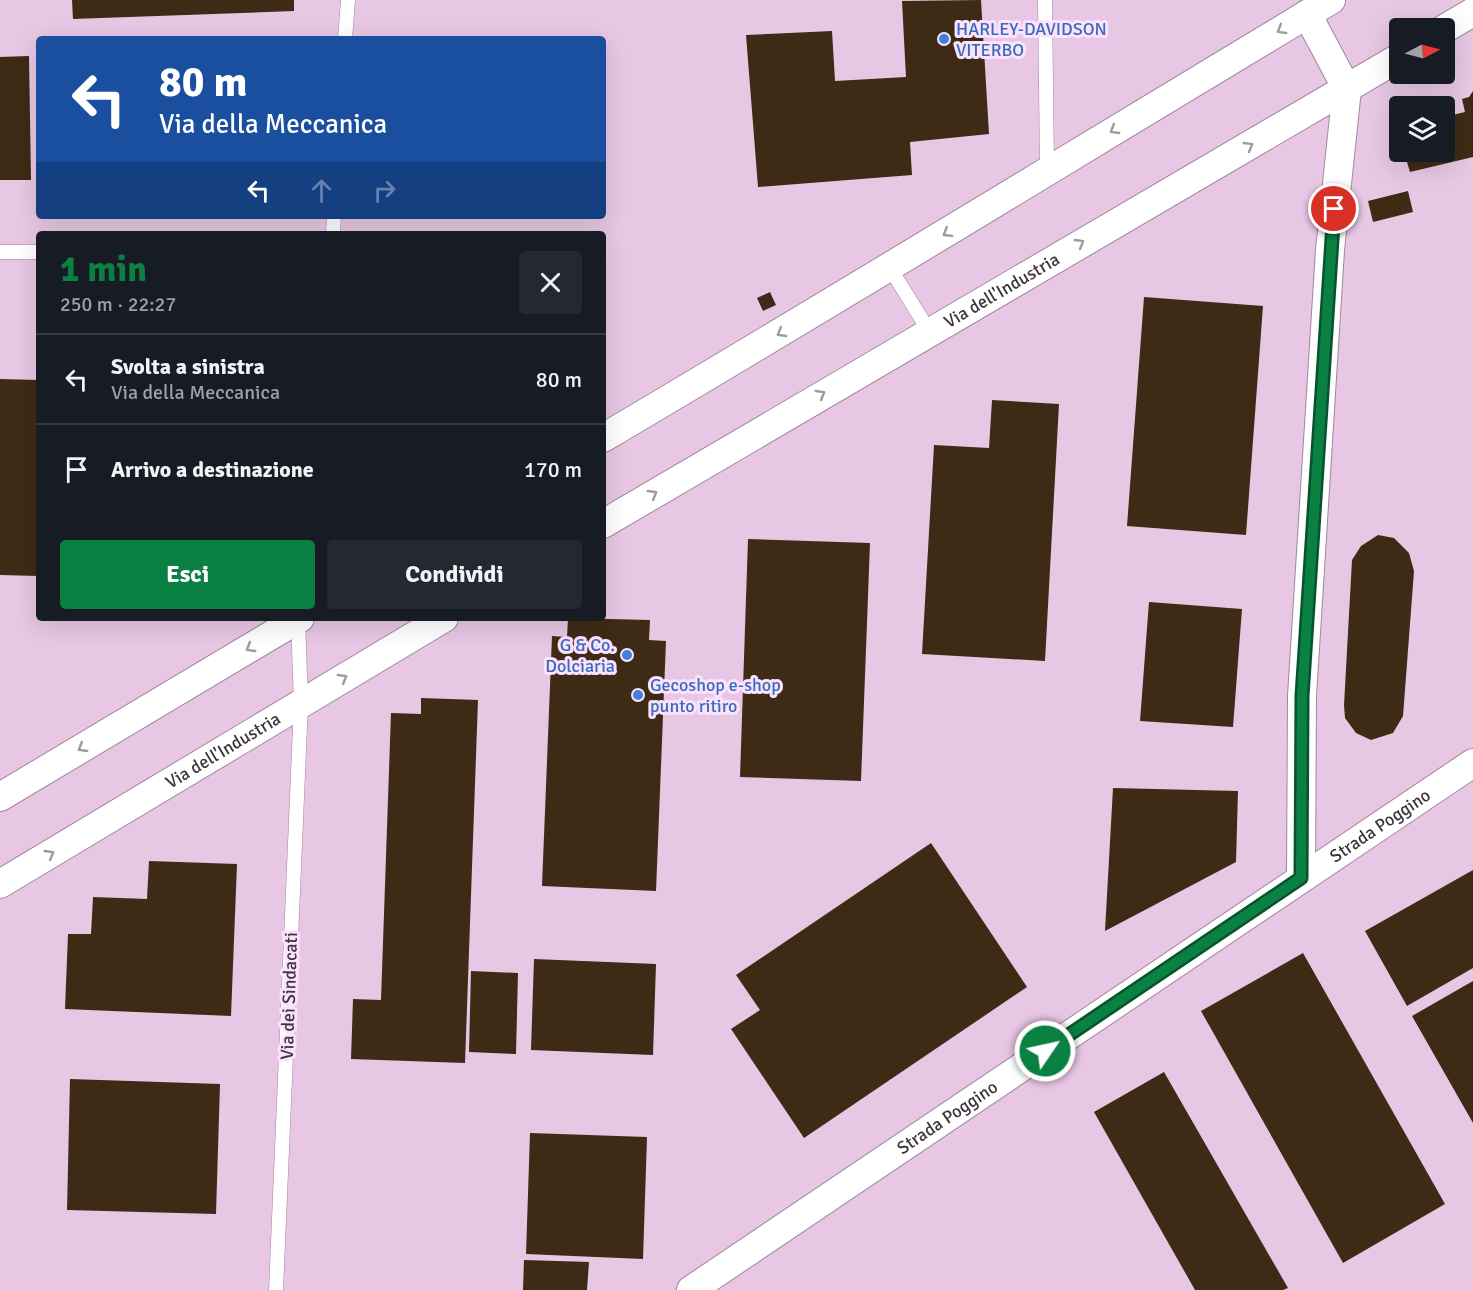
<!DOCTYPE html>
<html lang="it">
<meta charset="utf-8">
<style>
:root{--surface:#171b24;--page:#242831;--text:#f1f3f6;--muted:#9ea1a6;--line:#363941;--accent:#0b8043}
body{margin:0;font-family:Signika,sans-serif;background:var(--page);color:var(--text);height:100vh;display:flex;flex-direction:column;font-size:22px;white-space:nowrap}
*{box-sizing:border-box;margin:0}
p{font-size:20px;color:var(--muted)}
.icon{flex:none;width:33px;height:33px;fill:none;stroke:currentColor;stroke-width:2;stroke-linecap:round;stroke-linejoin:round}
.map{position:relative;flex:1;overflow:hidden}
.drawer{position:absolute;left:36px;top:231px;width:570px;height:390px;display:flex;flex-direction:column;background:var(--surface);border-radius:6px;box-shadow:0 6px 24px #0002}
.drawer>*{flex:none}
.hud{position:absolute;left:36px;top:36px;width:570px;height:183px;border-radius:6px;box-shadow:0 6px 24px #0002;background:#1a4fa0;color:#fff;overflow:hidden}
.needle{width:39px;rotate:84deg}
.buttons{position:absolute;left:1389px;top:18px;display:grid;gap:12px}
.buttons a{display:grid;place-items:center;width:66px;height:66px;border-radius:6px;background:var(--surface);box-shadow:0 6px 24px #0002;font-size:30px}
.pin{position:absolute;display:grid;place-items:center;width:51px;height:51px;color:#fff;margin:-26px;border:3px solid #fff;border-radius:50%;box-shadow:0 2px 6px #0007}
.me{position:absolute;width:66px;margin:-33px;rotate:56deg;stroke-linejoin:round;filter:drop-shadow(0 0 4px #0008)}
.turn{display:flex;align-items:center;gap:21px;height:126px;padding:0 24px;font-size:27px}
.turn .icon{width:78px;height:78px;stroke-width:2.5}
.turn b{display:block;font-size:42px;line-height:51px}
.lanes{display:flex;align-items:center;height:57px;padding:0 24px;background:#0003;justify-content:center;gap:30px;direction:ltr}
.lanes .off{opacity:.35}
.round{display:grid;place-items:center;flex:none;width:63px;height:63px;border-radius:6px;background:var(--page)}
.head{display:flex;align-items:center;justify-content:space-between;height:102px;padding:0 24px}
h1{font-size:36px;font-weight:700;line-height:45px;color:var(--accent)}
.button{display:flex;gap:12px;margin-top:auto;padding:12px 24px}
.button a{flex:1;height:69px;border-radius:6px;background:var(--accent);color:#fff;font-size:24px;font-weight:700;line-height:69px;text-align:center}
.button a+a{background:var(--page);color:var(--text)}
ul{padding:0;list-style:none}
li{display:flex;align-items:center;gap:18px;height:90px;padding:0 24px;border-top:2px solid var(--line)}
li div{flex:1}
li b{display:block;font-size:22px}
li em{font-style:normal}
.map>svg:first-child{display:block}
</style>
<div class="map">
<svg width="1473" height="1290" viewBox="0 0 1473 1290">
<rect width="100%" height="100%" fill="#efd5ed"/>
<path fill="#e7c7e4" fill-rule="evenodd" d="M0 0H1473V1290H0ZM1400 28H1444V74H1400ZM39 39H603V216H39ZM1400 106H1444V152H1400ZM39 234H603V618H39Z"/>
<path fill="#3e2b16" d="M72 0H294V11L73 19Z
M981 0 989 134 910 142 912 175 758 187 746 35 832 31 835 81 906 77 902 1Z
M29 56 31 180H0V57Z
M1473 91V157L1410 172 1404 152H1444V117L1465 112 1462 99 1469 97Z
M1408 191 1413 212 1373 222 1368 201Z
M770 292 776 305 763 311 757 298Z
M1144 297 1263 306 1246 535 1127 526Z
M0 379 39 380V576L0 575Z
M992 400 1059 404 1045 661 922 654 934 445 989 448Z
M1378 535 1394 538 1409 553 1414 571 1403 716 1393 733 1371 740 1356 733 1345 718 1344 705 1352 560 1361 546Z
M748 539 870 543 861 781 740 777Z
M1149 602 1242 609 1233 727 1140 721Z
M568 618 650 620 649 640 666 641 656 891 542 886 552 636 567 637Z
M421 698 478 700 465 1063 351 1059 353 999 381 1000 391 713 421 714Z
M1113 788 1238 791 1236 862 1105 931Z
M931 843 1027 987 804 1138 731 1029 760 1010 736 975Z
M149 861 237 864 231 1016 65 1009 68 934H91L93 897 147 899Z
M1473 870V968L1407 1006 1365 931Z
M1303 953 1445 1204 1343 1263 1201 1011Z
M534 959 656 964 653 1055 531 1050Z
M471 971 518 973 516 1054 469 1052Z
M1473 981V1123L1412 1016Z
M1164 1072 1288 1288 1283 1290H1195L1094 1112Z
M70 1079 220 1084 216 1214 67 1210Z
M530 1133 647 1137 643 1259 526 1254Z
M524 1260 589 1262 587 1290H523Z"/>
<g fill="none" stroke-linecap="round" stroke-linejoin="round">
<g stroke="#a0879e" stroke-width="15">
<path id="service" d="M1045 0 1047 170
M345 39 348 0
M333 234 334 216
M0 252H39
M890 268 929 331
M276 1290 301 703 298 619"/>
</g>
<g stroke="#a0879e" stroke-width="30">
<g id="minor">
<path d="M1444 29 1473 12"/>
<path d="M603 438C847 294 1088 146 1331 0"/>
<path id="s1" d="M603 524 1400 57"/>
<path d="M0 797 300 618"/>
<path d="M1301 878 1302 696 1330 250 1347 89 1307 14"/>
<path id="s2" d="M0 884 444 618"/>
<path id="s3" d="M691 1290 1473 763"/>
</g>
</g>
<use href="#service" stroke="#fff" stroke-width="14"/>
<use href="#minor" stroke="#fff" stroke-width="28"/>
</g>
<defs><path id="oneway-chevron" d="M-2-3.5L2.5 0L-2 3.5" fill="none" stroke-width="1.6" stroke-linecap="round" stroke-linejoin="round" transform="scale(1.5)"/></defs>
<g stroke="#9e9a9e">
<use href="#oneway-chevron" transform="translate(1281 30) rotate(149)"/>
<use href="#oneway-chevron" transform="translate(1114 130) rotate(149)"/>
<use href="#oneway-chevron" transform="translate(1249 146) rotate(-30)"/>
<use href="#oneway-chevron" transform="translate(947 233) rotate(148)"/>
<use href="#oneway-chevron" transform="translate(1080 243) rotate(-30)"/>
<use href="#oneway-chevron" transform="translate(781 333) rotate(149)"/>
<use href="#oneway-chevron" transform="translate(821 394) rotate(-31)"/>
<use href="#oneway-chevron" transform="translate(653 494) rotate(-31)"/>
<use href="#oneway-chevron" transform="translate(250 648) rotate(149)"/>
<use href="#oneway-chevron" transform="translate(343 678) rotate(-31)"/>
<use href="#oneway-chevron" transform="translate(82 748) rotate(149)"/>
<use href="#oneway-chevron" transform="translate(50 854) rotate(-31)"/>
</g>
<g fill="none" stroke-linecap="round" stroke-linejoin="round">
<g stroke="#07532c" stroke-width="15">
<path id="route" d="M1045 1051 1301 878 1302 696 1334 209"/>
</g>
<use href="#route" stroke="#0b8043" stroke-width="10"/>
</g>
<g fill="#3f7fe0" stroke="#fde2fb" stroke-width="2">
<circle cx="944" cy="39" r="6"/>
<circle cx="627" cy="655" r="6"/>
<circle cx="638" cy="695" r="6"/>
</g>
<g text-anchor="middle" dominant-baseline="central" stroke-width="6" stroke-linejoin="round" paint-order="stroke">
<g font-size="18" fill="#366cbe" stroke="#fde2fb" text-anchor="start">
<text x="956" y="29">HARLEY-DAVIDSON<tspan x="956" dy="21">VITERBO</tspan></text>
<text x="615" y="645" text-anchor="end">G &amp; Co.<tspan x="615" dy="21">Dolciaria</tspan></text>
<text x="650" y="685">Gecoshop e-shop<tspan x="650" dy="21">punto ritiro</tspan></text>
</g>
<g font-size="18" fill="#3e343e" stroke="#fde2fb">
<text stroke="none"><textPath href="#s1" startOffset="462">Via dell'Industria</textPath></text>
<text stroke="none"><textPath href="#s2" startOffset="260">Via dell'Industria</textPath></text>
<text stroke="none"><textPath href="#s3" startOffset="831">Strada Poggino</textPath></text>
<text transform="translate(289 996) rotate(-88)">Via dei Sindacati</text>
<text stroke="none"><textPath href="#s3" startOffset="309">Strada Poggino</textPath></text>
</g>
</g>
</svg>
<div class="buttons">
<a><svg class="needle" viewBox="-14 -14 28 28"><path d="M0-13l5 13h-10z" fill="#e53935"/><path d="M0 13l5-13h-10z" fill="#9ea1a6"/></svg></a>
<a><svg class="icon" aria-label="layers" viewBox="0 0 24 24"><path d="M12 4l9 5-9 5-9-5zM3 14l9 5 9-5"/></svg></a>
</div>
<div class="pin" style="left:1334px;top:209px;background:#d93025"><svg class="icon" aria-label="arrive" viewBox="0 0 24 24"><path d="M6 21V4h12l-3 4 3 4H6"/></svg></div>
<svg class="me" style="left:1045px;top:1051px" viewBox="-20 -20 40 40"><circle r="17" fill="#0b8043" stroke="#fff" stroke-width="3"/><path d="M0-11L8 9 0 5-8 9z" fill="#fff"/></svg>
<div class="hud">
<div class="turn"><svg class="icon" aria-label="left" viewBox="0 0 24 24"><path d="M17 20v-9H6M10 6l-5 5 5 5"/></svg><div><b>80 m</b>Via della Meccanica</div></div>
<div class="lanes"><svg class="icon" aria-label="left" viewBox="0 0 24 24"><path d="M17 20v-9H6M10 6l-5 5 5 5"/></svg><svg class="icon off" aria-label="ahead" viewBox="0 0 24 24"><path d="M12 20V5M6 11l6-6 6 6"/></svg><svg class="icon off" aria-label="right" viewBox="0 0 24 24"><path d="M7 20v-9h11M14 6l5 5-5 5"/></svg></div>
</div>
<section class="drawer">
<div class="head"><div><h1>1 min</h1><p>250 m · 22:27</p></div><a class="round"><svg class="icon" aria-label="close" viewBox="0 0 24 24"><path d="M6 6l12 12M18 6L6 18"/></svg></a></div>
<ul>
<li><svg class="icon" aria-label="left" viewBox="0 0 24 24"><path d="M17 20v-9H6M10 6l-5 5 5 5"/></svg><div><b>Svolta a sinistra</b><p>Via della Meccanica</p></div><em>80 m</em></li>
<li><svg class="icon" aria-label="arrive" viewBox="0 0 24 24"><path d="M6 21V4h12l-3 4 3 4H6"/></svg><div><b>Arrivo a destinazione</b></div><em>170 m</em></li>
</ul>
<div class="button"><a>Esci</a><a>Condividi</a></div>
</section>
</div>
